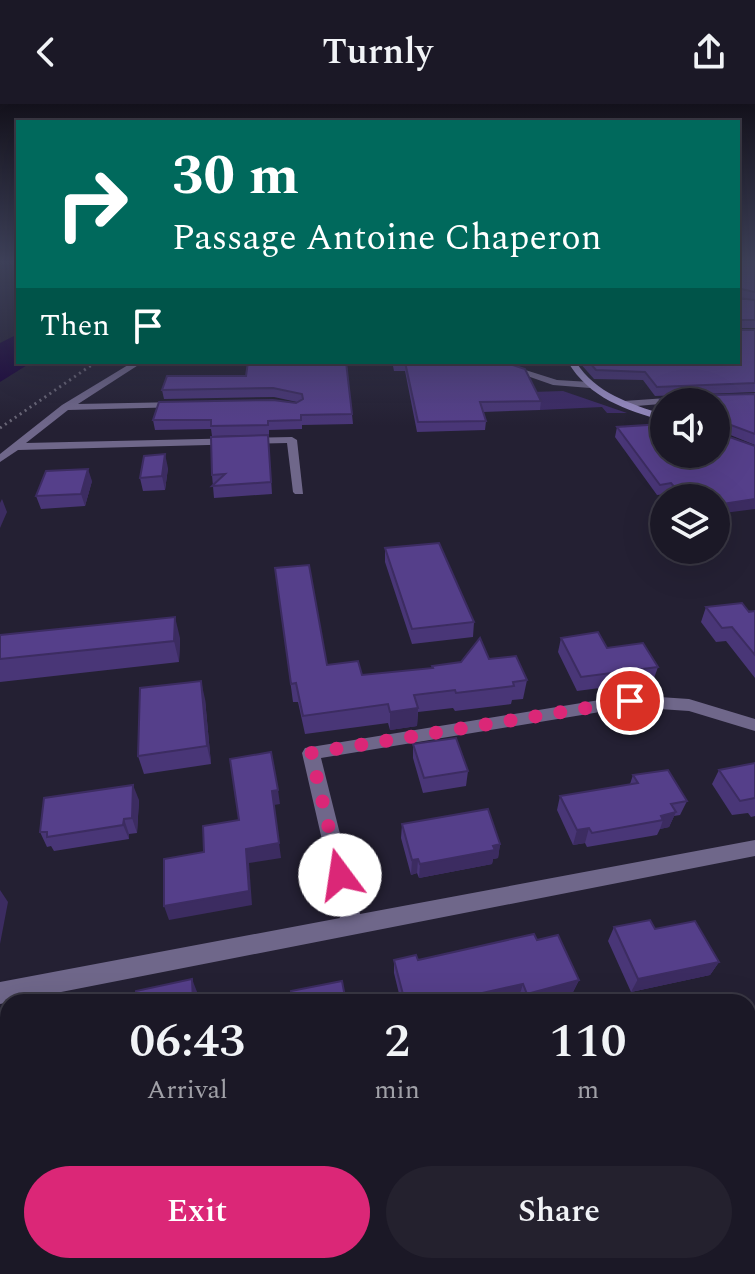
<!DOCTYPE html>
<style>
:root{--surface:#1b1826;--page:#24212e;--text:#f1f3f6;--muted:#a0a0a7;--line:#393743;--accent:#db2777}
body{margin:0;font-family:Spectral,serif;background:var(--page);color:var(--text);height:100vh;display:flex;flex-direction:column;font-size:30px;white-space:nowrap}
*{box-sizing:border-box;margin:0}
p{font-size:26px;color:var(--muted)}
.icon{flex:none;width:44px;height:44px;fill:none;stroke:currentColor;stroke-width:2;stroke-linecap:round;stroke-linejoin:round}
.map{position:relative;flex:1;overflow:hidden}
.sheet{position:absolute;left:0px;top:890px;width:756px;height:280px;display:flex;flex-direction:column;background:var(--surface);border-radius:24px 24px 0 0;box-shadow:0 8px 32px #0002,0 0 0 2px var(--line)}
.sheet>*{flex:none}
.guide{position:absolute;left:16px;top:16px;width:724px;height:244px;border-radius:0px;box-shadow:0 8px 32px #0002,0 0 0 2px var(--line);background:#00695c;color:#fff;overflow:hidden}
.buttons{position:absolute;left:650px;top:284px;display:grid;gap:16px}
.buttons a{display:grid;place-items:center;width:80px;height:80px;border-radius:50%;background:var(--surface);box-shadow:0 8px 32px #0002,0 0 0 2px var(--line);font-size:40px}
.pin{position:absolute;display:grid;place-items:center;width:68px;height:68px;color:#fff;margin:-34px;border:4px solid #fff;border-radius:50%;box-shadow:0 2px 8px #0007}
.me{position:absolute;width:88px;margin:-44px;rotate:346deg;stroke-linejoin:round;filter:drop-shadow(0 0 6px #0008)}
.turn{display:flex;align-items:center;gap:28px;height:168px;padding:0 24px;font-size:36px}
.turn .icon{width:104px;height:104px;stroke-width:2.5}
.turn b{display:block;font-size:56px;line-height:68px}
.then{display:flex;align-items:center;height:76px;padding:0 24px;background:#0003;gap:16px;font-size:30px}
.eta{display:flex;justify-content:space-evenly;align-items:center;height:136px;text-align:center}
.eta b{font-size:48px;font-weight:600;line-height:56px}
.primary-button{display:flex;gap:16px;margin-top:auto;padding:16px 24px}
.primary-button a{flex:1;height:92px;border-radius:48px;background:var(--accent);color:#fff;font-size:32px;font-weight:600;line-height:92px;text-align:center}
.primary-button a+a{background:var(--page);color:var(--text)}
header{display:flex;justify-content:space-between;align-items:center;height:104px;padding:0 24px;background:var(--surface);font-size:36px;font-weight:600}
.map>svg:first-child{display:block}
</style>
<header><svg class="icon" aria-label="back" viewBox="0 0 24 24"><path d="M15 5l-7 7 7 7"/></svg>Turnly<svg class="icon" aria-label="share" viewBox="0 0 24 24"><path d="M12 15V3M7 8l5-5 5 5M5 13v7h14v-7"/></svg></header>
<div class="map">
<svg width="755" height="1170" viewBox="0 0 755 1170">
<rect width="100%" height="100%" fill="#242033"/>
<path fill="#3c2a66" d="M563 287 627 309H607L602 303 540 306 531 288Z"/>
<path fill="#190339" d="M18 230V258H32L0 278V239Z"/>
<g fill="none" stroke-linecap="round" stroke-linejoin="round">
<path stroke="#6a6777" stroke-width="3" stroke-dasharray="2 4" stroke-linecap="butt" d="M0 324 96 258"/>
<path fill="#6f678a" fill-rule="evenodd" d="M133 258H143L78 300 179 298 182 299V303L68 306 26 339 292 333 297 336 303 390H295L293 388 287 339 18 346 0 358V350L62 301Z
M487 258H500L557 276 590 278 595 281 590 284 553 281Z
M681 293 684 294 685 298 624 303 619 300 624 297Z
M630 591 689 595 755 615V627L689 607 630 603 321 654 360 810 755 736V752L0 900V878L340 814 302 649 305 644Z
M236 1162H292L289 1170H233Z
M397 1162H425L427 1170H399Z"/>
<path fill="#9a8ec5" fill-rule="evenodd" d="M568 258H576C596 290 630 299 664 311V317C626 306 589 294 568 258Z"/>
</g>
<path fill="#493677" d="M738 158H755V224H738V226H755V288L655 292 643 276 594 275 579 258H738Z
M248 258H504L541 297 540 306 483 308 486 317 485 326 417 328 405 267H394L393 262H347L353 320 302 321V325L269 326V331L212 332 211 325 155 326 153 316 297 298 274 293 164 295 162 286 246 272Z
M510 258H566L517 260Z
M755 290V341L718 326 716 394H672L668 390 657 391 615 333 617 323 659 320 661 309 664 350 716 298H664V309L658 304 660 295Z
M269 342 272 390 214 394 212 371Z
M168 364 165 386 143 387 140 374Z
M92 377 85 402 41 405 36 392Z
M385 444 474 518 473 533 412 540 385 458Z
M275 464 327 561 362 571 432 564V562L489 555 527 576 523 595 512 596 511 600 455 607 453 604 418 608 417 622 390 626 388 619 305 630 298 598H293Z
M706 503 755 507V574L726 537 716 538 701 518Z
M0 531 180 534 179 558 0 578Z
M561 534 607 544 658 563 653 577 577 587 558 548Z
M205 595 211 660 144 670 138 652Z
M413 640 468 667 466 682 423 689 413 654Z
M755 659V712L751 713 748 709 732 711 712 680 719 666Z
M633 671 687 697 680 711 674 712 669 723 660 725 657 731 587 743 585 739 573 741 557 706 560 692 630 680Z
M139 696 137 729 129 730V735L54 747 51 742 47 743 40 728Z
M402 720 500 740 498 754 493 755 492 760 419 774 417 769 411 771 401 734Z
M614 823 655 825 719 858 710 871 631 888 608 837Z
M537 836 579 876 573 888 539 898H521L519 893 497 898H401L394 869V856H418Z
M755 979V1102L748 1087V981Z"/>
<path fill="#3c2c61" d="M165 350 168 364 165 386 162 372Z
M88 365 92 377 85 402 81 390Z
M2 395 7 408 0 424V399Z
M755 395V405L716 410V401Z
M175 513 180 534 179 558 174 537Z
M201 577 205 595 211 660 207 642Z
M418 604 417 622 390 626V608Z
M133 681 139 696 137 729 132 714Z
M278 686 280 700 274 701 281 754 249 759 252 801 169 816 164 802 246 745 272 687Z
M676 708 669 723 660 725 663 716 661 712Z
M124 715 129 730V735L123 721Z
M589 724 585 739 573 741 577 726Z
M500 740 498 754 493 755 492 760 419 774 420 760Z
M418 755 417 769 411 771 412 756Z
M0 786 8 798 0 840Z
M719 858 710 871 631 888 638 875Z
M192 875 201 898H193Z
M579 876 573 888 539 898H524L527 890Z
M523 880 519 893 497 898H442Z"/>
<path fill="#553f8a" stroke="#3c2c61" stroke-width="2" d="M738 158H755V188L741 185 738 194 755 196V216H738V226H755V279L657 283 645 268 596 266 589 258H738Z
M248 258H346L352 310 301 311V316L268 317V321L211 322V316H153L159 298 273 296 296 299 303 295 302 290 273 284 162 286 167 272H246Z
M395 258H504L525 265 541 297 480 298 486 317 418 318 405 258Z
M755 290V330L720 317 716 320 718 329 755 342V395L716 401V394H702L691 385 677 386 671 379 660 381 617 323 662 320 661 309 664 310V350H716V298H664L660 295 669 292Z
M268 331 271 378 212 382 225 370 212 371 211 333Z
M165 350 162 372 140 374 144 352Z
M88 365 81 390 36 392 46 367Z
M439 439 474 518 412 525 385 444Z
M309 461 327 561 358 557 362 571 433 564 432 562 461 558 480 534 489 555 516 552 527 576 513 578 514 582 456 589 455 586 414 591 418 604 390 608 388 600 303 612 296 579 291 580 275 464Z
M742 499 749 508 755 507V551L732 523 722 524 706 503Z
M175 513 174 537 0 555V531Z
M598 528 607 544 643 539 658 563 581 573 561 534Z
M201 577 207 642 138 652 140 584Z
M456 634 468 667 424 674 413 640Z
M271 648 278 686 272 687 279 739 246 745 249 787 164 802V755L204 748 203 722 239 716 230 655Z
M755 659V694L740 697 719 666Z
M668 666 687 697 671 700 676 708 661 712 663 716 592 729 589 724 577 726 560 692 638 679 633 671Z
M133 681 132 714 124 715 123 721 47 733V728H40L44 694Z
M488 705 500 740 493 742 495 746 420 760 418 755 412 756 402 720Z
M650 816 655 825 695 817 719 858 638 875 614 823Z
M534 830 537 836 558 831 579 876 527 890 523 880 442 898H405L394 856 416 851 418 856Z
M192 875 193 898H136V887Z
M342 877 346 898H293L291 887Z
M755 979V1068L748 1054V981Z
M528 1162H594L591 1170H525Z"/>
<linearGradient id="sky" x2="0" y2="1"><stop stop-color="#14121c"/><stop offset="0.49" stop-color="#3f425b"/><stop offset="1" stop-color="#3f425b" stop-opacity="0"/></linearGradient>
<rect width="755" height="322" fill="url(#sky)"/>
<g fill="none" stroke-linecap="round" stroke-linejoin="round">
<path stroke="#db2777" stroke-width="14" stroke-dasharray="0 25.2" d="M340 771 311 649 630 597"/>
</g>
</svg>
<div class="buttons">
<a><svg class="icon" aria-label="sound" viewBox="0 0 24 24"><path d="M4 9h4l5-4v14l-5-4H4zM17 9q2 3 0 6"/></svg></a>
<a><svg class="icon" aria-label="layers" viewBox="0 0 24 24"><path d="M12 4l9 5-9 5-9-5zM3 14l9 5 9-5"/></svg></a>
</div>
<div class="pin" style="left:630px;top:597px;background:#d93025"><svg class="icon" aria-label="arrive" viewBox="0 0 24 24"><path d="M6 21V4h12l-3 4 3 4H6"/></svg></div>
<svg class="me" style="left:340px;top:771px" viewBox="-20 -20 40 40"><circle r="19" fill="#fff"/><path d="M0-13L10 11 0 6-10 11z" fill="#db2777"/></svg>
<div class="guide">
<div class="turn"><svg class="icon" aria-label="right" viewBox="0 0 24 24"><path d="M7 20v-9h11M14 6l5 5-5 5"/></svg><div><b>30 m</b>Passage Antoine Chaperon</div></div>
<div class="then">Then<svg class="icon" aria-label="arrive" viewBox="0 0 24 24"><path d="M6 21V4h12l-3 4 3 4H6"/></svg></div>
</div>
<section class="sheet">
<div class="eta">
<div><b>06:43</b><p>Arrival</p></div>
<div><b>2</b><p>min</p></div>
<div><b>110</b><p>m</p></div>
</div>
<div class="primary-button"><a>Exit</a><a>Share</a></div>
</section>
</div>
